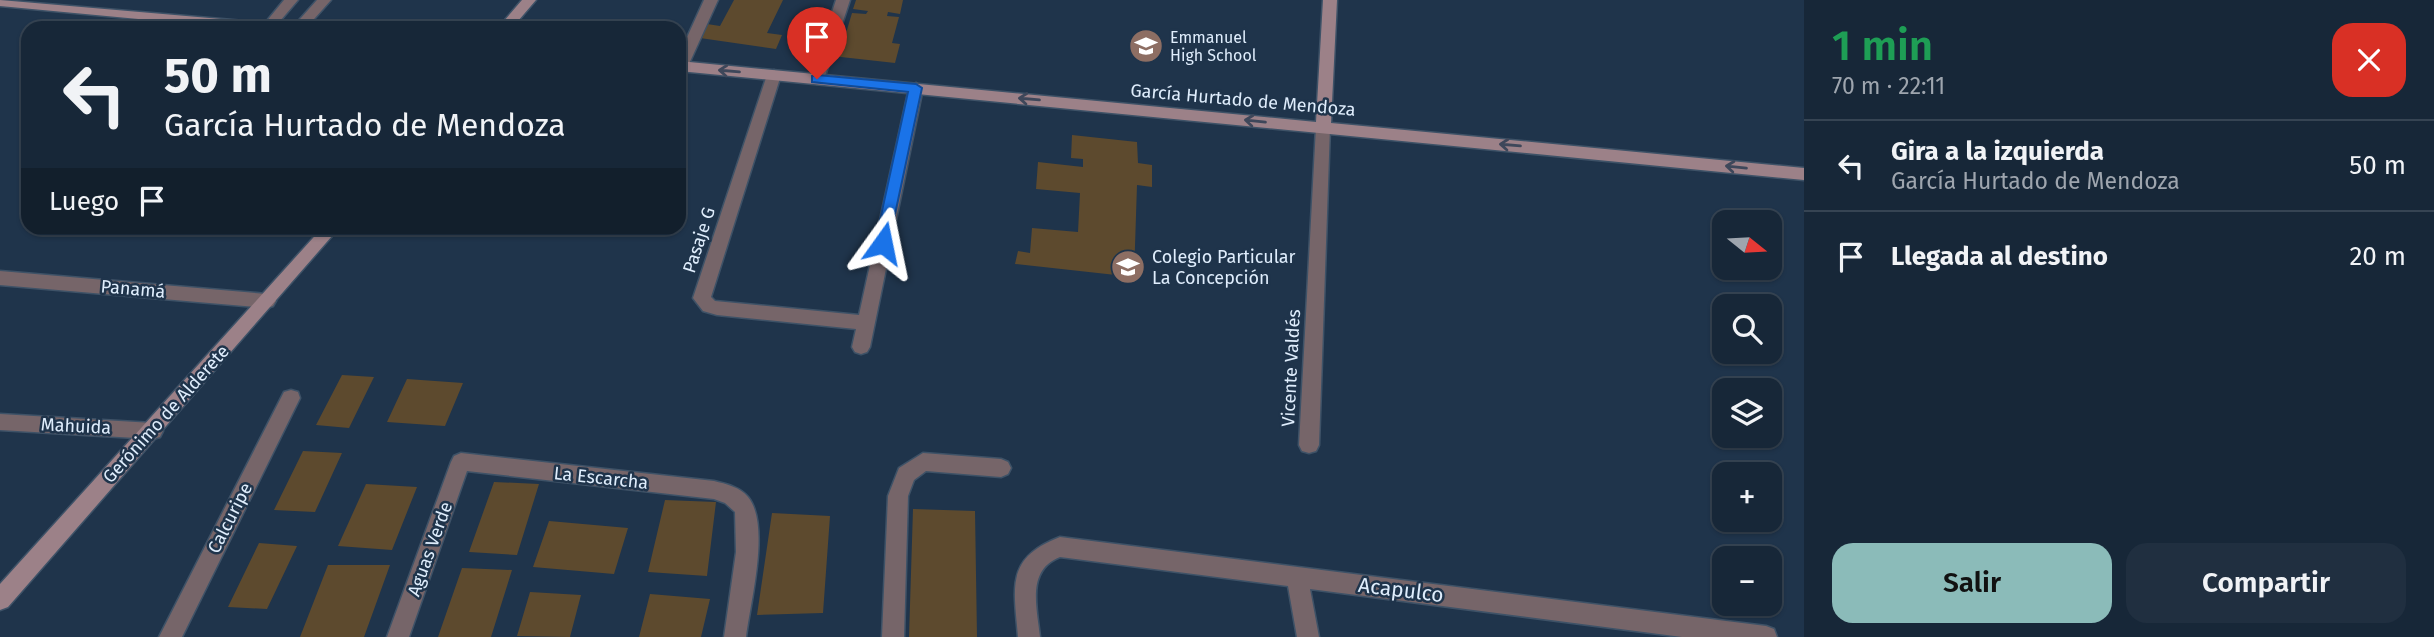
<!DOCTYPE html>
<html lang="es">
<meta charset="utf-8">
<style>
:root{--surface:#172738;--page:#202f40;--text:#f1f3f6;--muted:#9ea5ae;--line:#364453;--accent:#8bbbb9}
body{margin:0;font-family:"Fira Sans",sans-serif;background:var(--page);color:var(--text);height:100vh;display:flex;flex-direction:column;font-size:26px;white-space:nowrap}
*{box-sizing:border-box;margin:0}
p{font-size:23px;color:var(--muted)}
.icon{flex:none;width:38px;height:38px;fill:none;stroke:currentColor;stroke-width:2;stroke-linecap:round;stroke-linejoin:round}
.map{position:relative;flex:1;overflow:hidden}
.panel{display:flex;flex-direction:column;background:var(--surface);width:630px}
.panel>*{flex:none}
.top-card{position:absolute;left:21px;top:21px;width:665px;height:214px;border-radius:21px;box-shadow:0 2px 5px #0004,0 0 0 2px var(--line);background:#172738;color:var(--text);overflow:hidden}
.needle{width:46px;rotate:108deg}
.fabs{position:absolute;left:1712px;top:210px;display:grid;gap:14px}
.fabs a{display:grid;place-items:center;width:70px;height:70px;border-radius:14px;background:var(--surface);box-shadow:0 2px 5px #0004,0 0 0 2px var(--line);font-size:35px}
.pin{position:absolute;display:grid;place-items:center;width:60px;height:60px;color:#fff;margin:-72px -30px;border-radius:50% 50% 50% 0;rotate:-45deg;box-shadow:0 0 7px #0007}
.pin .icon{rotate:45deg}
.me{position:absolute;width:77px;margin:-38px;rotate:12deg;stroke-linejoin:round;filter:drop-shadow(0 0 5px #0008)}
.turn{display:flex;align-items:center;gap:24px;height:147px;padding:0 28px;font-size:32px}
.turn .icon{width:91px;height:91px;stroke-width:2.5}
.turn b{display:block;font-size:49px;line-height:60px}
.then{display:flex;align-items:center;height:66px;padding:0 28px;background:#0003;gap:14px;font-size:26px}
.round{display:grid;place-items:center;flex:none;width:74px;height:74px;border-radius:21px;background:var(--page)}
.head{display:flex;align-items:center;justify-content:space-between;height:119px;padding:0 28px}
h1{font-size:42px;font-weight:600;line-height:52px;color:#1e9e55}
.action{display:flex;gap:14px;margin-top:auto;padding:14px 28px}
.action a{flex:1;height:80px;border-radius:21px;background:var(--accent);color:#111;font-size:28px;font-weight:600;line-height:80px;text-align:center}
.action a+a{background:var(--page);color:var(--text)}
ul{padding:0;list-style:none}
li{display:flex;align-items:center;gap:21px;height:91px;padding:0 28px;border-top:2px solid var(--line)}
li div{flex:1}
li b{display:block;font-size:26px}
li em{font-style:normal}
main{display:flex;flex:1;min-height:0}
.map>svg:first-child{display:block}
</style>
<main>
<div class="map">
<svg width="1804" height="637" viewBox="0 0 1804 637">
<rect width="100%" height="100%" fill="#1f344b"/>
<path fill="#5d4a2e" d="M734 0H783L767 33 782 35 776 49 700 38 707 24 720 26Z
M856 0H903L900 14 888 12 887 16 899 17 892 43 900 44 895 63 832 56 840 32 846 33 852 13 866 14 868 11 853 9Z
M1072 135 1137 142 1138 163 1152 165V187L1137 185 1134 277 1015 264 1018 251 1030 253 1032 228 1078 232 1080 193 1036 189 1038 162 1083 167V159L1071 158Z
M342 375 374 377 349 428 316 425Z
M407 379 463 383 445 426 387 422Z
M303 451 342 453 315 512 274 510Z
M494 482 539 484 517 555 469 552Z
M366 484 417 487 392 550 338 546Z
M665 500 716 502 707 576 648 572Z
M913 509 975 511 977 637H909Z
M772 513 830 516 823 613 757 615Z
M549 521 628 528 614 574 533 567Z
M259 543 297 546 267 609 228 607Z
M328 565H390L364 637H300Z
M462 568 512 570 491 637H438Z
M530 592 581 595 570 637 517 636Z
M650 594 710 599 701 637H639Z"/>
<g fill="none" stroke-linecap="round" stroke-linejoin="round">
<g stroke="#3e5267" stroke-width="3">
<path id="lane" d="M284 0H298L274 28H261Z
M317 0H331L306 28H292Z
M704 0H718L688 66 679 70V55Z
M836 0H850L824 79 817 84 810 79Z
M923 453 1001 459 1008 462 1011 468 1008 474 1001 477 926 471 914 480 908 496 904 637H882L888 496 899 468Z"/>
</g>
<g stroke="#3e5267" stroke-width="3">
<path id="street" d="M774 70 781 75 711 297 715 301 859 315 909 88 916 83 923 88 870 347 867 352 861 354 855 352 852 347 856 329 717 315 703 311 693 298 767 75Z
M1323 122 1330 127 1319 445 1316 451 1309 453 1302 451 1299 445 1316 127Z
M0 271 267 294 273 296 276 301 273 306 267 308 0 285Z
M291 390 298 392 300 398 182 637H159L284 392Z
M0 414 153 423 160 425 163 431 160 437 153 439 0 430Z
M461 453 714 481C726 484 740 487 748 497 771 525 750 603 746 637H724L736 552 735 512 725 503 714 499 467 471 409 637H387L451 462 454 456Z
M1060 537 1766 626 1774 629 1777 637H1682L1310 589 1319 637H1297L1288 586 1060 557C1026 570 1037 608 1040 637H1018C1014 587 1005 558 1060 537Z"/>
</g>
<g stroke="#3e5267" stroke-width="3">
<path id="secondary" d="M0 0 279 24 286 28H234L0 6Z
M522 0H536L512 28H498Z
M1323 0H1337L1331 123 1804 168V180L679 71V61L1316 122Z
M322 228H339L8 607 0 610V584Z"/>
</g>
<use href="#lane" fill="#766569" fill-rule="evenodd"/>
<use href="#street" fill="#766569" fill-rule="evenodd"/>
<use href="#secondary" fill="#9c8188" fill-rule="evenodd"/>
</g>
<defs><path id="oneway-shaft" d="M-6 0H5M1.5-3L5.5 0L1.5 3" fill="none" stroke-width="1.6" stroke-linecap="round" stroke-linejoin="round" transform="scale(1.75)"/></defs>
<g stroke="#3e475a">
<use href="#oneway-shaft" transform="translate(729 71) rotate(-175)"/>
<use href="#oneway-shaft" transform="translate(1029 99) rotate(-175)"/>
<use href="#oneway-shaft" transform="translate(1255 121) rotate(-174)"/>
<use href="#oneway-shaft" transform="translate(1510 145) rotate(-175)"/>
<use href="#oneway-shaft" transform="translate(1736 167) rotate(-174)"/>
</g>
<path fill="#1a73e8" stroke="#114b97" stroke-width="2" d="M817 75 916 84 922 88 888 247H878L875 243 908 92 812 82V76Z"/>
<defs>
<g id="school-disc" transform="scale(1.75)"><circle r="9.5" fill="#8d6e63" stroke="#1f344b"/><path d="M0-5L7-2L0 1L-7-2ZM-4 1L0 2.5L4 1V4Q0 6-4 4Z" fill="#fff"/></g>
</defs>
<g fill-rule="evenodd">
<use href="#school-disc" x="1146" y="46"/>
<use href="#school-disc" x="1128" y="267"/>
</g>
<g text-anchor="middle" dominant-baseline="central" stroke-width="5" stroke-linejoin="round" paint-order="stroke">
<g font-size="16" fill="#dfedfc" stroke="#1f344b" text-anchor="start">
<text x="1170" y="37">Emmanuel<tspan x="1170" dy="18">High School</tspan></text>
</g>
<g font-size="18" fill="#dfedfc" stroke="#1f344b">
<text transform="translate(1243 100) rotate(5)">García Hurtado de Mendoza</text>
<text transform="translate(699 240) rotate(-72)">Pasaje G</text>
<text transform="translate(133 289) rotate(5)">Panamá</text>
<text transform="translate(1291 368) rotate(-87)">Vicente Valdés</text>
<text transform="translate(166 414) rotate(-48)">Gerónimo de Alderete</text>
<text transform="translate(76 426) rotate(3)">Mahuida</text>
<text transform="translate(601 478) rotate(6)">La Escarcha</text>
<text transform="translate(230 518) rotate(-63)">Calcuripe</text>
<text transform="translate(430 549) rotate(-70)">Aguas Verde</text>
</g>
<g font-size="18" fill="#dfedfc" stroke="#1f344b" text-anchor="start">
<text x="1152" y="257">Colegio Particular<tspan x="1152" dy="21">La Concepción</tspan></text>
</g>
<g font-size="21" fill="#dfedfc" stroke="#1f344b">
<text transform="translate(1401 590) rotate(7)">Acapulco</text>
</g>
</g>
</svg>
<div class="fabs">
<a><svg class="needle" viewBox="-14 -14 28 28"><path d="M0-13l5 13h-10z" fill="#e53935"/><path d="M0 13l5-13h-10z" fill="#9ea5ae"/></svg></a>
<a><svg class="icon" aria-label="search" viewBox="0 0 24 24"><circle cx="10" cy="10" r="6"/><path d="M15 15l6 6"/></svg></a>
<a><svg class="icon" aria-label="layers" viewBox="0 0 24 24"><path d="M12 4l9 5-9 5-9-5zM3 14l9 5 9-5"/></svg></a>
<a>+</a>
<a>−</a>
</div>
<div class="pin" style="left:817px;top:79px;background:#d93025"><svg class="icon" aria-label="arrive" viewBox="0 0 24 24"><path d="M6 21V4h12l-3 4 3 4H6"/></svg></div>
<svg class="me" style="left:883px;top:243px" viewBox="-20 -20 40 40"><path d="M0-17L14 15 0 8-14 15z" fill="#1a73e8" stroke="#fff" stroke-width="4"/></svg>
<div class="top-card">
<div class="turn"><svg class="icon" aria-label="left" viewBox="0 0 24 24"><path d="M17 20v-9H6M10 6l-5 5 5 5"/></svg><div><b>50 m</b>García Hurtado de Mendoza</div></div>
<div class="then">Luego<svg class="icon" aria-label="arrive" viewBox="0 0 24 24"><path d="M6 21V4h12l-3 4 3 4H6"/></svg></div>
</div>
</div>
<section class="panel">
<div class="head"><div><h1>1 min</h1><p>70 m · 22:11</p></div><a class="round" style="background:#d93025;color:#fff"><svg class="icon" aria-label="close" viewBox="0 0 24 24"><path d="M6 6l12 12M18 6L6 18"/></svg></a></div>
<ul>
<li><svg class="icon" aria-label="left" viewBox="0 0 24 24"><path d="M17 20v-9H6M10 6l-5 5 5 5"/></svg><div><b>Gira a la izquierda</b><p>García Hurtado de Mendoza</p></div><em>50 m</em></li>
<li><svg class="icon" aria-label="arrive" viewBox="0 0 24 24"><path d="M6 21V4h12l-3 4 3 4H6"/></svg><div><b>Llegada al destino</b></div><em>20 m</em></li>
</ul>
<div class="action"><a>Salir</a><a>Compartir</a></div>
</section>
</main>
